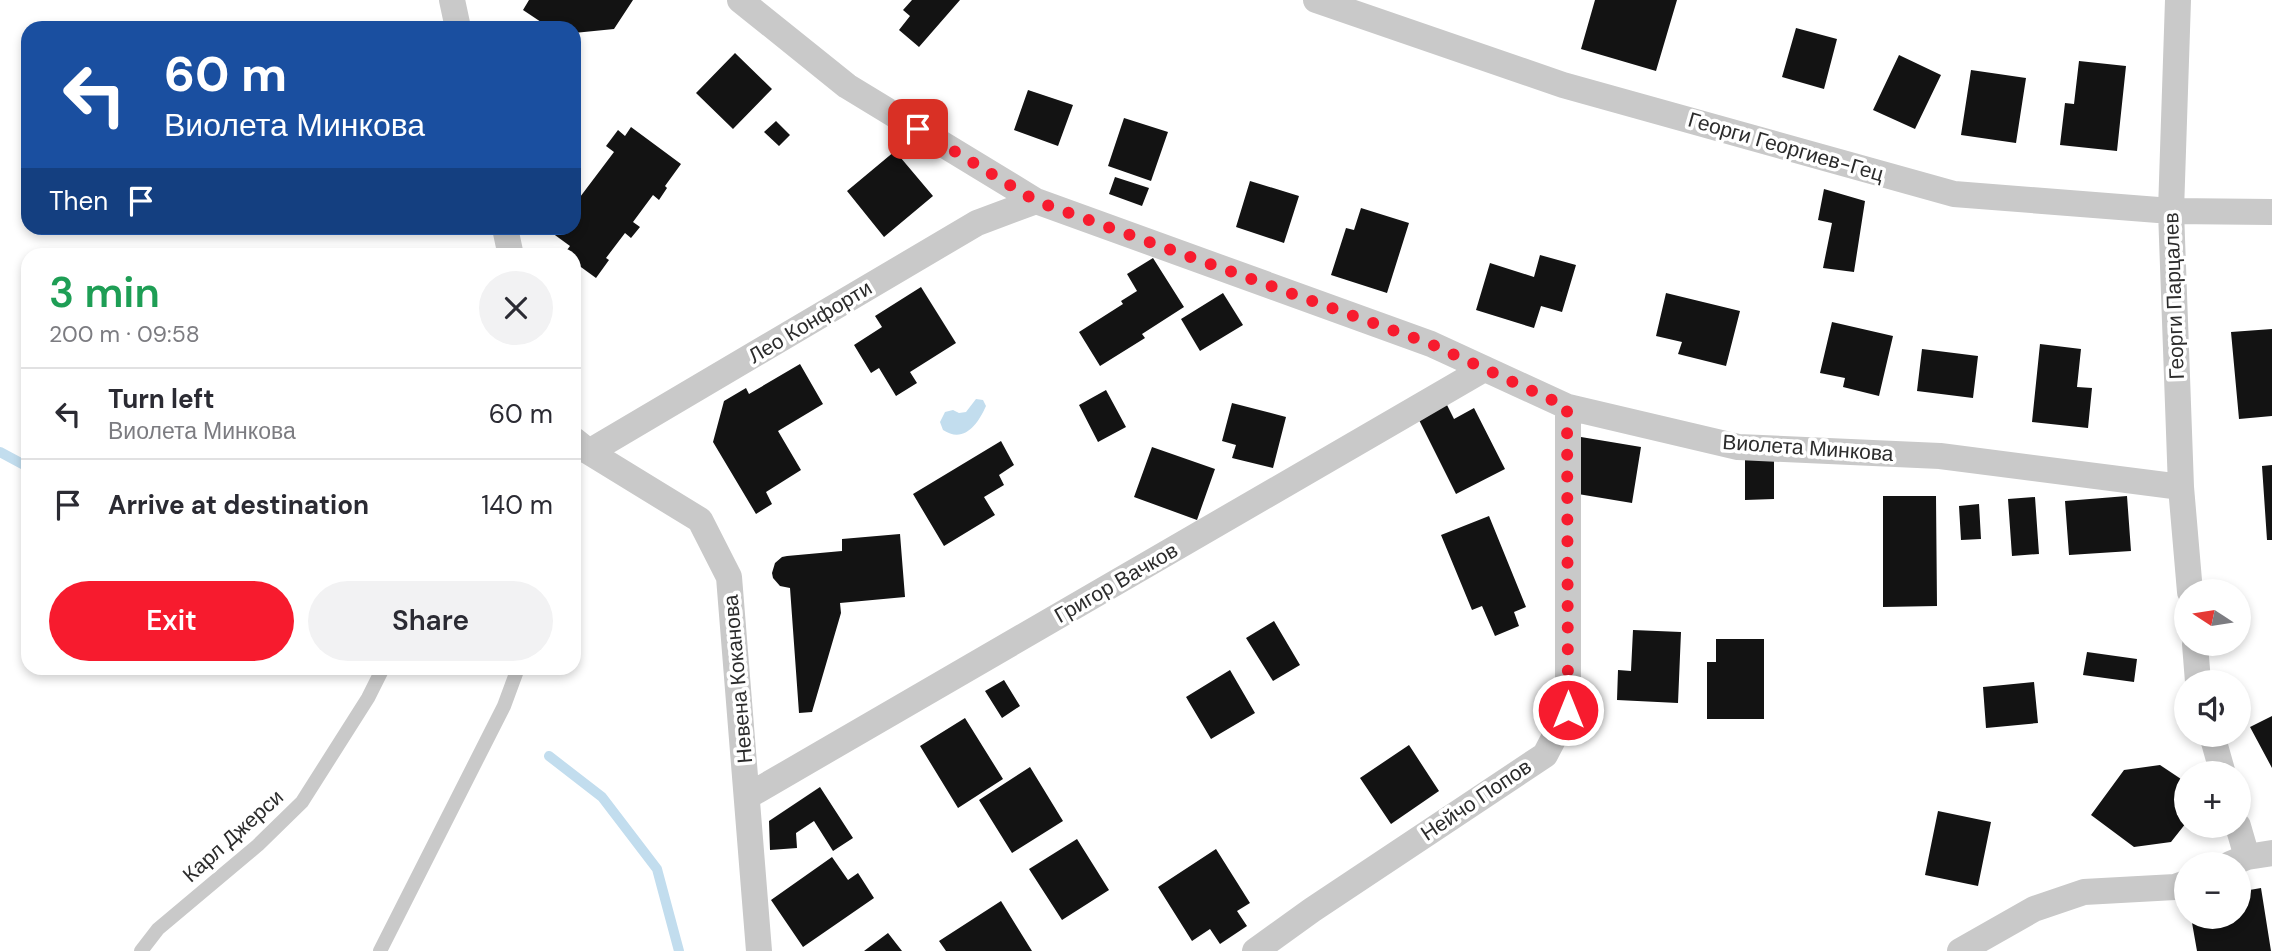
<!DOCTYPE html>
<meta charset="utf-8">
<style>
:root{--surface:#fff;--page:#f2f2f3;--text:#2b2b33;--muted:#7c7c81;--line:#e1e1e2;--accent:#f71b2e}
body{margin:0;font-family:"DM Sans",sans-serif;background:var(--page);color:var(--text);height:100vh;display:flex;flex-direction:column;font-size:26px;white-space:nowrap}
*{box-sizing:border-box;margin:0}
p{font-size:23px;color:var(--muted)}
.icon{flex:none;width:38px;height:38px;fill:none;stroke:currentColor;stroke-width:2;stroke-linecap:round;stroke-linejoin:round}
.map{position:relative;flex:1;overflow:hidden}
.details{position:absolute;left:21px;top:248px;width:560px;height:427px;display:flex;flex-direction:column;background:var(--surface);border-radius:21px;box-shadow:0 4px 10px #0003}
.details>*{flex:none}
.guide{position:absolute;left:21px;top:21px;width:560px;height:214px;border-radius:21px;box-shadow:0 4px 10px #0003;background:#1a4fa0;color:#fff;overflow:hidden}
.needle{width:46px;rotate:282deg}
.fabs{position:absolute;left:2174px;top:579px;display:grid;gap:14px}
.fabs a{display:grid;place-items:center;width:77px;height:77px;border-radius:50%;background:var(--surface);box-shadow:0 4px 10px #0003;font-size:35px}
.pin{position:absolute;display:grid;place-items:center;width:60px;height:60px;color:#fff;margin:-30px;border-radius:14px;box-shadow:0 4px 10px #0006}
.me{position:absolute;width:77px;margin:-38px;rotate:0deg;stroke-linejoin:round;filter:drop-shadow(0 0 5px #0008)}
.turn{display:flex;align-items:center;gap:24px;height:147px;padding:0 28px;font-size:32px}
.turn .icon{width:91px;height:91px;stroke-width:2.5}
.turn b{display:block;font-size:49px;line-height:60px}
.then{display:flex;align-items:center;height:66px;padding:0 28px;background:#0003;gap:14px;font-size:26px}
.round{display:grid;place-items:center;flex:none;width:74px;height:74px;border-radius:37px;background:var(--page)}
.overview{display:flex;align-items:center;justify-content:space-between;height:119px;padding:0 28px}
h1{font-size:42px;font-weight:600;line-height:52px;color:#1e9e55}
.action{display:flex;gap:14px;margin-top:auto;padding:14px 28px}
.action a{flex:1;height:80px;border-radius:42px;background:var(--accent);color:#fff;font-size:28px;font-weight:600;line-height:80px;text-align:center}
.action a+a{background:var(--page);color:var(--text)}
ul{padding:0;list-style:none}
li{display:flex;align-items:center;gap:21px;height:91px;padding:0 28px;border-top:2px solid var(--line)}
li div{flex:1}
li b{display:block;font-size:26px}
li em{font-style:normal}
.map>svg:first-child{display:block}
</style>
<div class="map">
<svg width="2272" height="951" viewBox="0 0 2272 951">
<rect width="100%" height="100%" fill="#fff"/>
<path fill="#c2ddee" d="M976 399 983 400 986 406C978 424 964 444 943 430L940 422 945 412 953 410 959 413 966 412Z"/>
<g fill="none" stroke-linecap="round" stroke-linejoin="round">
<path stroke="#c2ddee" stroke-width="10" d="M0 452 28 467
M549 756 602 797 657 869 679 951"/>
</g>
<path fill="#131313" d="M529 0H633L614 29 574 33V28H550L523 10Z
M912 0H960L919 47 899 30 910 16 903 10Z
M1595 0H1677L1656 71 1581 49Z
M1796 28 1837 39 1824 89 1782 77Z
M735 53 772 89 733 129 696 93Z
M1899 55 1941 75 1915 129 1873 110Z
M2079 61 2126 66 2117 151 2060 145 2065 103 2074 104Z
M1971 70 2026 78 2016 143 1961 135Z
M1028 90 1073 105 1058 146 1014 130Z
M1124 118 1168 132 1151 181 1108 166Z
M776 121 790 135 779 146 764 132Z
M631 127 681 164 665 186 667 188 659 200 653 195 633 222 640 227 631 238 625 233 606 258 609 260 596 278 574 262V256L564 254 570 246 548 230 550 228H574V205L614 152 606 146 618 130 625 136Z
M895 151 933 196 884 237 847 191Z
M1115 177 1149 188 1142 206 1109 194Z
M1250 181 1299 196 1284 243 1236 227Z
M1824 189 1865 201 1854 272 1823 268 1832 223 1818 220Z
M1361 208 1409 223 1387 293 1331 275 1346 228 1354 230Z
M1540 255 1576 265 1562 312 1541 306 1534 328 1476 310 1490 263 1534 277Z
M1153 258 1184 307 1142 334 1145 338 1100 366 1079 332 1123 304 1121 301 1137 291 1127 274Z
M921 287 956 343 910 372 917 383 896 396 879 368 871 373 854 345 882 327 875 316Z
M1223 293 1243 325 1200 351 1181 319Z
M1666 293 1740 311 1726 366 1678 354 1682 342 1656 336Z
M1832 322 1893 336 1879 396 1843 387 1845 378 1820 373Z
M2272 329V416L2239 419 2231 332Z
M2040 344 2081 349 2077 387 2092 388 2088 428 2032 422Z
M1922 349 1978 356 1973 398 1917 391Z
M800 364 823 404 778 431 801 470 766 492 772 504 756 514 713 442 724 401 746 388 749 394Z
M1106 390 1126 427 1098 442 1079 405Z
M1232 403 1286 417 1273 468 1232 458 1236 445 1222 441Z
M1446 403 1454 419 1474 408 1505 469 1456 494 1418 418Z
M1581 437 1641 447 1632 503 1572 493Z
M1001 441 1014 465 999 475 1004 485 984 497 995 515 944 546 913 494Z
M1152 447 1215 469 1197 520 1134 497Z
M1774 455V499L1745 500V456Z
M2272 465V540H2267L2262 466Z
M1883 496H1936L1937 606 1883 607Z
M2127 496 2131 551 2069 555 2065 501Z
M2035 497 2039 554 2012 556 2008 499Z
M1979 504 1981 539 1961 540 1959 506Z
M1489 516 1526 607 1514 612 1519 626 1495 636 1482 606 1472 610 1441 535Z
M900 534 905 597 840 603 841 613 812 712 799 713 790 588 780 586 773 578 772 573 775 563 782 557 787 556 842 551V539Z
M1274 621 1300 665 1273 681 1246 638Z
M1633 630 1681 632 1678 703 1617 700 1618 670 1631 671Z
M1716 639H1764V719H1707V662H1716Z
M2087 652 2137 659 2134 682 2083 675Z
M1230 670 1255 713 1211 739 1186 697Z
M1004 680 1020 706 1002 718 985 691Z
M2034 682 2038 723 1986 728 1983 687Z
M2272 716V768L2250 727Z
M965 718 1003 779 958 808 920 746Z
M1409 745 1439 791 1391 824 1360 778Z
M2160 765 2184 781 2186 823 2171 842 2134 847 2091 815 2124 770Z
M1030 767 1063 821 1012 853 979 800Z
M820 787 853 838 833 851 814 821 796 833 797 848 770 850 769 821Z
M1938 811 1991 822 1978 886 1925 875Z
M1077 839 1109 890 1062 920 1029 869Z
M1216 849 1250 903 1237 911 1247 926 1220 944 1210 929 1192 941 1158 887Z
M832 857 848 880 858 873 874 898 803 947 771 900Z
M2261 888 2271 951H2197L2191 917H2238V892Z
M1001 901 1032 951H946L939 941Z
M888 933 902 951H864Z"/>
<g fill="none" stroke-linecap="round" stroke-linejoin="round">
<path stroke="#c9c9c9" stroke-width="14" d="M141 951 158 929 258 845 302 802 368 698 383 668
M380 951 504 706 518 668"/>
<path stroke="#c9c9c9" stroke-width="26" d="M452 0 458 28
M740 0 847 86 1036 201 1431 344 1568 407 1738 447 1940 456 2181 487
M1316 0 1563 85 1954 194 2171 211 2272 212
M2178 0 2171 211 2181 487 2190 592
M505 228 511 256
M574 440 589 452 700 520 729 577 759 951
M589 452 977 223 1036 201
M2195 644 2198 682
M2212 735 2223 774
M748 796 1484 369
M2238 826 2247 857
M2230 864 2247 857 2272 853
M1255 951 1312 910 1545 755 1568 711V407
M1960 951 2034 909 2084 892 2175 887 2186 883"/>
</g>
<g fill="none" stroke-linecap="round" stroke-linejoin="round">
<path stroke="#f71b2e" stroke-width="12" stroke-dasharray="0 21.6" d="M918 129 1036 201 1431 344 1567 407 1568 710"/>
</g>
<g text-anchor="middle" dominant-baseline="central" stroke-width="7" stroke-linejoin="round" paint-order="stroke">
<g font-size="21" fill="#2c2c2c" stroke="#fff">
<text transform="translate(1786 147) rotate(16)">Георги Георгиев-Гец</text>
<text transform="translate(2174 296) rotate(-92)">Георги Парцалев</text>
<text transform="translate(810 322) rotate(-31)">Лео Конфорти</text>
<text transform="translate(1808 448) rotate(4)">Виолета Минкова</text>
<text transform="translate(1116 583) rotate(-30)">Григор Вачков</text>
<text transform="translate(738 679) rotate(-95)">Невена Коканова</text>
<text transform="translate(1476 800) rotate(-34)">Нейчо Попов</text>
<text transform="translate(233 836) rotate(-42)">Карл Джерси</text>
</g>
</g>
</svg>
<div class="fabs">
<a><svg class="needle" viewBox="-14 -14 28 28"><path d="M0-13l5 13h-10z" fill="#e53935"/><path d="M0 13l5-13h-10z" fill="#7c7c81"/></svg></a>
<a><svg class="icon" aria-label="sound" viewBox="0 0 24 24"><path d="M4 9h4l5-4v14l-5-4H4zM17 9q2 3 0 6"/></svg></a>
<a>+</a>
<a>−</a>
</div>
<div class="pin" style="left:918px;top:129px;background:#d93025"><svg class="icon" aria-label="arrive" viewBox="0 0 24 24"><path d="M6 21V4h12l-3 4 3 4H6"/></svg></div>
<svg class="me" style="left:1568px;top:710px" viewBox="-20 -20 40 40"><circle r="17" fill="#f71b2e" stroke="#fff" stroke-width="3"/><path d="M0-11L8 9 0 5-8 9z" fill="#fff"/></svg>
<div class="guide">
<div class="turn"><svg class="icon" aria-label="left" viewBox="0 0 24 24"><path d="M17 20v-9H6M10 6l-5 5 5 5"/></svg><div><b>60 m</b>Виолета Минкова</div></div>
<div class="then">Then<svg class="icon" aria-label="arrive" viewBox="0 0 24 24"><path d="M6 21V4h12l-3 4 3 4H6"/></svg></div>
</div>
<section class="details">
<div class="overview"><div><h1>3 min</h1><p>200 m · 09:58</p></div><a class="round"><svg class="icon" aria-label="close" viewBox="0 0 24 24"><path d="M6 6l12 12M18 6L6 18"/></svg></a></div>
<ul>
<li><svg class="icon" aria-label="left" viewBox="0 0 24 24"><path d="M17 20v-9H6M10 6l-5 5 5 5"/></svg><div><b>Turn left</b><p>Виолета Минкова</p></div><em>60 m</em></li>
<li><svg class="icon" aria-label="arrive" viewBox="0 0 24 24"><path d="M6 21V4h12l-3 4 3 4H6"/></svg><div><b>Arrive at destination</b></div><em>140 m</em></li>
</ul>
<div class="action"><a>Exit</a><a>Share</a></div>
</section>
</div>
